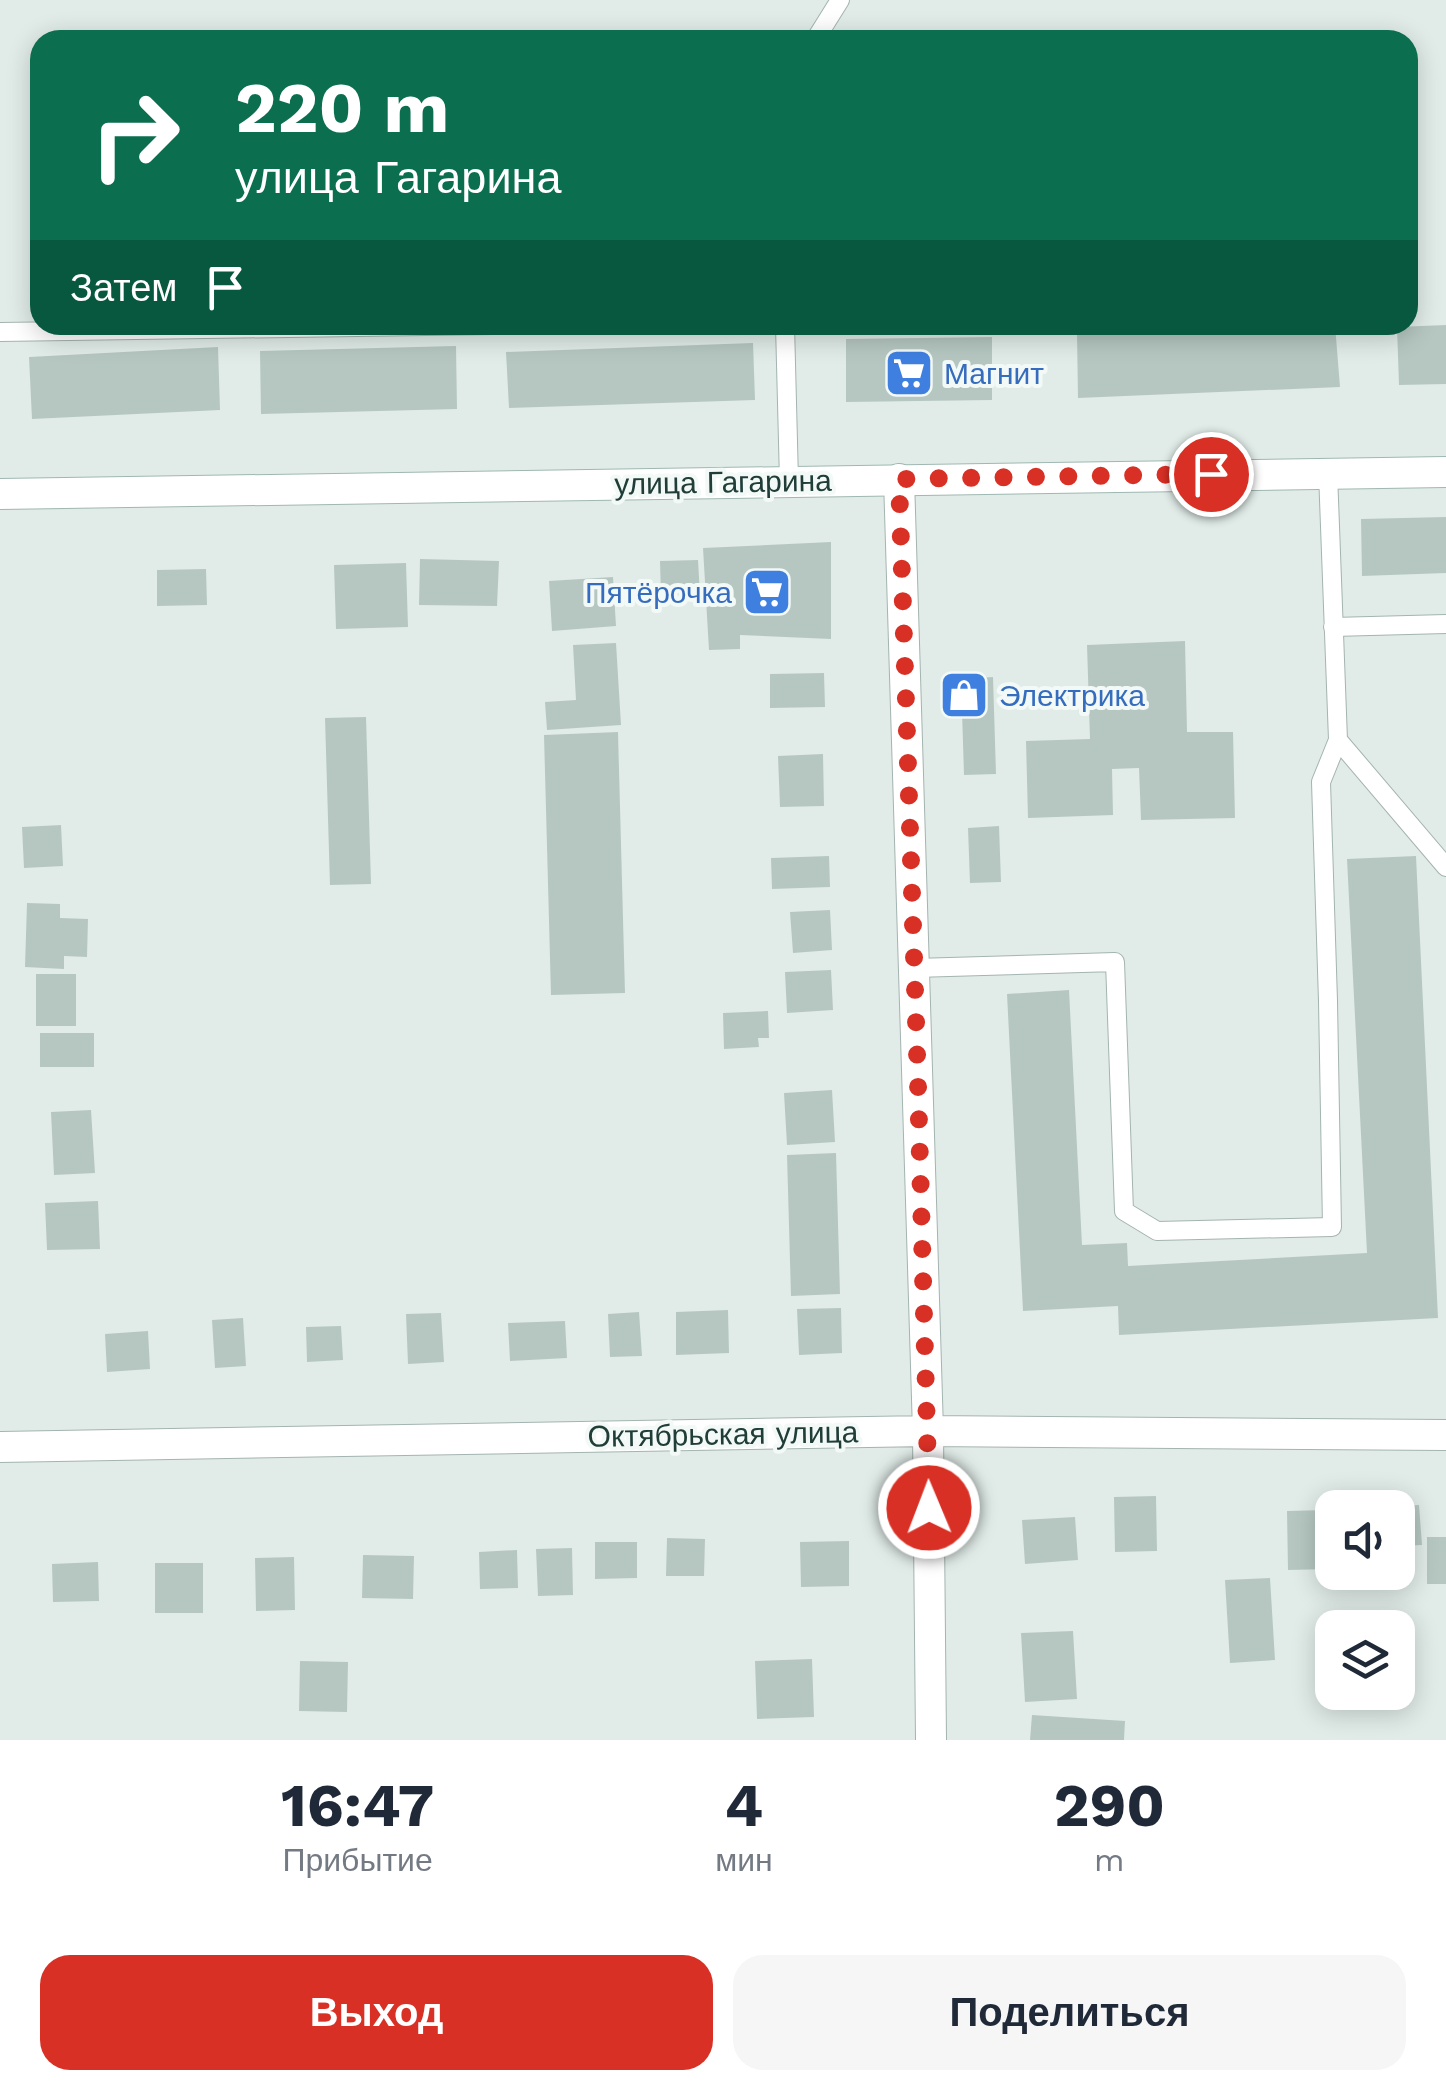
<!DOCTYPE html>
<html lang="ru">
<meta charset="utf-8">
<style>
:root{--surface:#fff;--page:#f6f6f7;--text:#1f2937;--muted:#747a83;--accent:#d93025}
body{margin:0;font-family:"Work Sans",sans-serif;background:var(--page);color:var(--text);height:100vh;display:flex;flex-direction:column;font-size:38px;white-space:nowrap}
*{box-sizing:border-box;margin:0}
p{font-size:32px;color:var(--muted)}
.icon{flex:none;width:55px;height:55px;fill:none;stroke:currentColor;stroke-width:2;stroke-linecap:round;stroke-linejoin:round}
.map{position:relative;height:1740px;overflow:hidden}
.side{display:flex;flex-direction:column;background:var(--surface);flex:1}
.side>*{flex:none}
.banner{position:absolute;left:30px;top:30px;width:1388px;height:305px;border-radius:30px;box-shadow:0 5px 25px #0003;background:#0b6e4f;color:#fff;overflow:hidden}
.tools{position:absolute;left:1315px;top:1490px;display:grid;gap:20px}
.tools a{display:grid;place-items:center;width:100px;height:100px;border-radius:20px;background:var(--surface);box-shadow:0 5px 25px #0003;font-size:50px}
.pin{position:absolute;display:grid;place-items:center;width:85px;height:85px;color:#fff;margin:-42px;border:5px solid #fff;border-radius:50%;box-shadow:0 2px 10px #0007}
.me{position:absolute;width:110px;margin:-55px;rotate:359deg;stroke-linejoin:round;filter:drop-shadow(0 0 8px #0008)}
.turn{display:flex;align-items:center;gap:35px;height:210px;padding:0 40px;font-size:45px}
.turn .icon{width:130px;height:130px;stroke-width:2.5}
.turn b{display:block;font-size:70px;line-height:85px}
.then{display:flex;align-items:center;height:95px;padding:0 40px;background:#0003;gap:20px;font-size:38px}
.eta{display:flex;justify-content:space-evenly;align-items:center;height:170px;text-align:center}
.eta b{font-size:60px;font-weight:700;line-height:70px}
.button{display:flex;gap:20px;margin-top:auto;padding:20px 40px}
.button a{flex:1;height:115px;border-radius:30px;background:var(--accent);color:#fff;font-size:40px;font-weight:700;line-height:115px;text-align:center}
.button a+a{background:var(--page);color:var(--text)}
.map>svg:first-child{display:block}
</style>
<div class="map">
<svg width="1446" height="1740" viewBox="0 0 1446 1740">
<rect width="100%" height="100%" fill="#e1ece8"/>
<path fill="#b6c7c1" d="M1335 325 1340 387 1078 398 1077 333Z
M1446 325V384L1399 385 1397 327Z
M992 337V400L846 402V339Z
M753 343 755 400 509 408 506 352Z
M456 346 457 409 261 414 260 351Z
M218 347 220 410 32 419 29 357Z
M1446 517V573L1362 576 1361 519Z
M831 542V639L740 635V649L709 650 703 548Z
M420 559 499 561 497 606 419 605Z
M698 560 700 595 661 596 660 561Z
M406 563 408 627 336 629 334 565Z
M206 569 207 605 157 606V570Z
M613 577 616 626 552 631 549 581Z
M1185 641 1187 732H1233L1235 818 1141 820 1139 768 1112 769 1113 815 1028 818 1026 741 1090 739 1087 645Z
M616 643 621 725 547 730 545 702 576 700 573 645Z
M824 673 825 707 770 708V674Z
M993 677 996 774 964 775 961 679Z
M366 717 371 884 330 885 325 718Z
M618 732 625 993 551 995 544 735Z
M823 754 824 806 780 807 778 756Z
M61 825 63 866 24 868 22 827Z
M999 826 1001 882 970 883 968 828Z
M829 856 830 887 772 889 771 858Z
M1416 856 1438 1318 1119 1335 1118 1306 1023 1311 1007 994 1069 990 1082 1245 1127 1243 1128 1266 1367 1253 1347 859Z
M27 903 60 904V918L88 919 87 957 64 956V969L25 967Z
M830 910 832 950 793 953 790 912Z
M831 970 833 1010 787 1013 785 972Z
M36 974H76V1026H36Z
M768 1011 769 1038H758L759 1047 724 1049 723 1013Z
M40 1033H94V1067H40Z
M832 1090 835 1142 787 1145 784 1093Z
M91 1110 95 1173 54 1175 51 1112Z
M836 1153 840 1294 791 1296 787 1155Z
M98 1201 100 1249 47 1250 45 1203Z
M841 1308 842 1353 799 1355 797 1309Z
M728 1310 729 1353 676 1355V1312Z
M639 1312 642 1356 610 1357 608 1314Z
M441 1313 444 1362 408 1364 406 1314Z
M243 1318 246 1366 215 1368 212 1320Z
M565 1321 567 1358 510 1361 508 1323Z
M341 1326 343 1360 307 1362 306 1327Z
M148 1331 150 1369 107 1372 105 1334Z
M1156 1496 1157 1551 1115 1552 1114 1497Z
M1419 1505 1422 1545 1398 1546V1506Z
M1328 1510 1329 1569 1288 1570 1287 1511Z
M1075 1517 1078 1560 1025 1564 1022 1520Z
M1427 1537H1446V1584H1427Z
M667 1538 705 1539 704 1576H666Z
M849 1541V1586L801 1587 800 1542Z
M595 1542H637V1578L595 1579Z
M572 1548 573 1595 538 1596 536 1549Z
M517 1550 518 1588 480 1589 479 1552Z
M363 1555 414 1556 413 1599 362 1598Z
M294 1557 295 1610 256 1611 255 1558Z
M98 1562 99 1601 53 1602 52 1564Z
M155 1563H203V1613H155Z
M1270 1578 1275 1660 1230 1663 1225 1580Z
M1073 1631 1077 1699 1025 1702 1021 1633Z
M812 1659 814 1717 757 1719 755 1661Z
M300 1661 348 1662 347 1712 299 1711Z
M1032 1715 1125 1721 1124 1740H1030Z"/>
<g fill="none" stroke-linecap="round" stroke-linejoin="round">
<g stroke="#a4b4b0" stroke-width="20">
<path id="service" d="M815 40 840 0
M785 325 789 481
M0 332 494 325
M1328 473 1338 740 1446 867
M1333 627 1446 624
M915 968 1115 962 1124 1211 1157 1231 1332 1227 1328 1001 1321 782 1338 740"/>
</g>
<g stroke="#a4b4b0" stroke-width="32">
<path id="minor" d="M899 479 928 1431 931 1740
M0 1447 928 1431 1446 1435"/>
</g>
<g stroke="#9fb8b1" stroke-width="32">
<path id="secondary" d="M0 494 1446 472"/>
</g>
<use href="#service" stroke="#fff" stroke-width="18"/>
<use href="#minor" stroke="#fff" stroke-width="30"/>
<use href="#secondary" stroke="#fff" stroke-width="30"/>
</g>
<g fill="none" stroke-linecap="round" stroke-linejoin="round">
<path stroke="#d93025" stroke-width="18" stroke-dasharray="0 32.4" d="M929 1508 918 1084 899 479 1211 474"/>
</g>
<defs>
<g id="supermarket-square" transform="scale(2.5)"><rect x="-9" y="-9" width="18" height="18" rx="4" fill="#3f7fe0" stroke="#f2f9f6"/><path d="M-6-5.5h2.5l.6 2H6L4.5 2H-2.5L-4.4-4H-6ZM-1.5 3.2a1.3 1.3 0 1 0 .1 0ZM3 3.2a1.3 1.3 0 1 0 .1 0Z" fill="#fff"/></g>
<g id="shop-square" transform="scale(2.5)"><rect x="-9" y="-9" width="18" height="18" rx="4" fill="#3f7fe0" stroke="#f2f9f6"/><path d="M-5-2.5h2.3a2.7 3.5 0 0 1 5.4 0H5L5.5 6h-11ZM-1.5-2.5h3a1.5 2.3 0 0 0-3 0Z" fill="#fff"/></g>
</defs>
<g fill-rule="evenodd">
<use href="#supermarket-square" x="909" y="373"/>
<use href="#supermarket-square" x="767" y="592"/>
<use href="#shop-square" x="964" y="695"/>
</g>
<g text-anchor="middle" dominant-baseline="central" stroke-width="8" stroke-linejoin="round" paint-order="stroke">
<g font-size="30" fill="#366cbe" stroke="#f2f9f6" text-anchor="start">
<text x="944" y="373">Магнит</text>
<text x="732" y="592" text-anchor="end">Пятёрочка</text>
<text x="999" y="695">Электрика</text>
</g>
<g font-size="30" fill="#213d38" stroke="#f2f9f6">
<text transform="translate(723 482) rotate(-1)">улица Гагарина</text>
<text transform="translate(723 1434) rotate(-1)">Октябрьская улица</text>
</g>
</g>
</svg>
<div class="tools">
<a><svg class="icon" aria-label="sound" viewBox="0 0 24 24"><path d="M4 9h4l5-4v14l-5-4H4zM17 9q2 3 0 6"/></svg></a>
<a><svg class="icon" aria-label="layers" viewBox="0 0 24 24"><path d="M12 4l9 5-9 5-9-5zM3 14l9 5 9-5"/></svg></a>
</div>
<div class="pin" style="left:1211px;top:474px;background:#d93025"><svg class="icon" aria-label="arrive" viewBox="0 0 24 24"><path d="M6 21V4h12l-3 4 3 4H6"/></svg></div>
<svg class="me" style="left:929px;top:1508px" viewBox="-20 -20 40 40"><circle r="17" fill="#d93025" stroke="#fff" stroke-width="3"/><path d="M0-11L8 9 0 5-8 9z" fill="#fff"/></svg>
<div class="banner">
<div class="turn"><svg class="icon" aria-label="right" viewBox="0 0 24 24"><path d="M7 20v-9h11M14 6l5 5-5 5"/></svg><div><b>220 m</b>улица Гагарина</div></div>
<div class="then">Затем<svg class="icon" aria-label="arrive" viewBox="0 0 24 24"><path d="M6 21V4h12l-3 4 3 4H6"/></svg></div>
</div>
</div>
<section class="side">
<div class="eta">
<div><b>16:47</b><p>Прибытие</p></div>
<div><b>4</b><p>мин</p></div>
<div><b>290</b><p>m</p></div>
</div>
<div class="button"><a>Выход</a><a>Поделиться</a></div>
</section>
